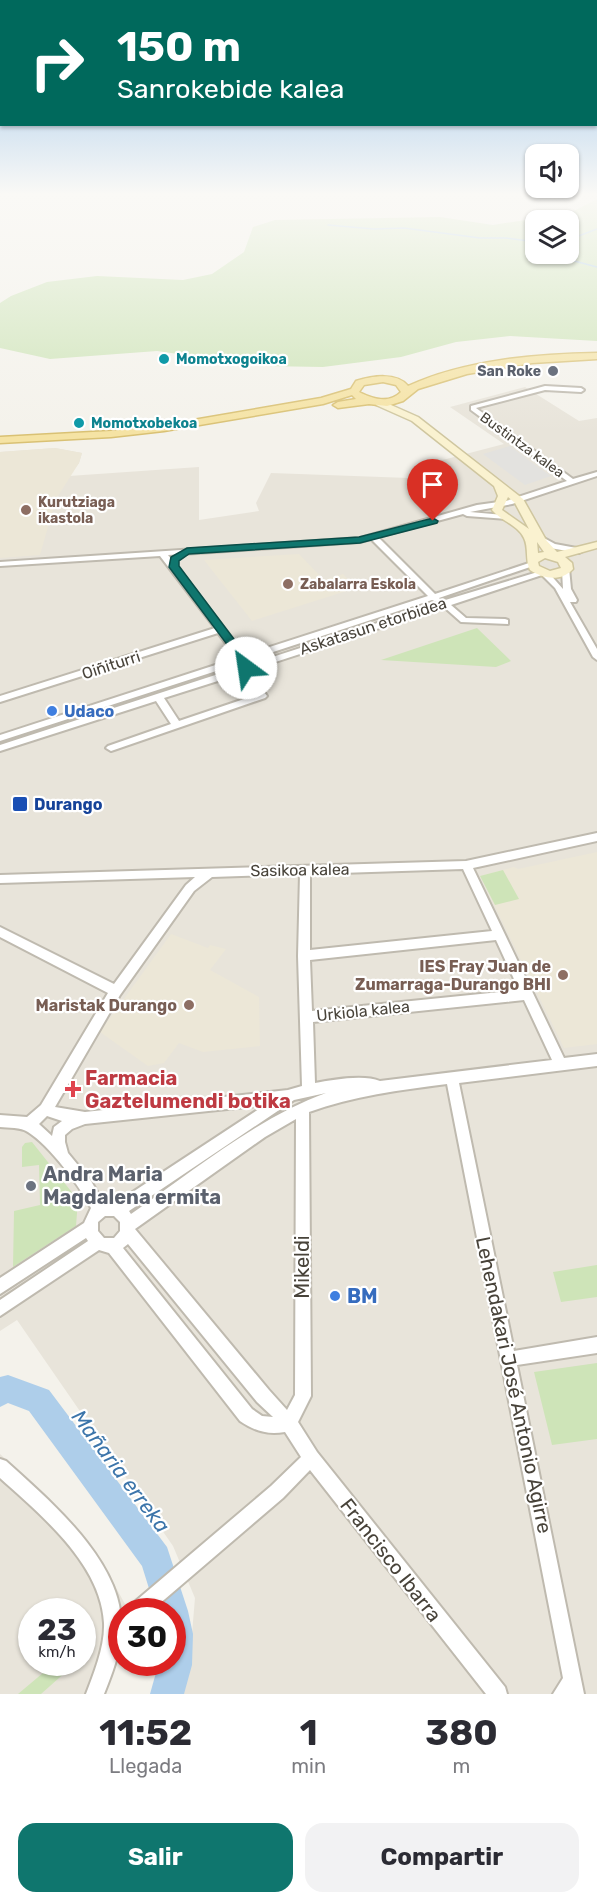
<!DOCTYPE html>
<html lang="es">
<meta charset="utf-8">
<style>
:root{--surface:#fff;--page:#f2f2f3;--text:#2b2b33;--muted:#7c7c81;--accent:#0f766e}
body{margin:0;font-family:Rubik,sans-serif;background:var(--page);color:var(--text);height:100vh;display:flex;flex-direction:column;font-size:22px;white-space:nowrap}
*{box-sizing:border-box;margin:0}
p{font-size:20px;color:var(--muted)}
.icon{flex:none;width:33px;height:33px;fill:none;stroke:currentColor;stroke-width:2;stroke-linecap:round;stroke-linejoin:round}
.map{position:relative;height:1694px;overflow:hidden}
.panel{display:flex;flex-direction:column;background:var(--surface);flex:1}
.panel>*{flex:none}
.hud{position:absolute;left:0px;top:0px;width:597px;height:126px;box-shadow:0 2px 4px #0004;background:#00695c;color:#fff;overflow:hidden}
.buttons{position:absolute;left:525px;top:144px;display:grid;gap:12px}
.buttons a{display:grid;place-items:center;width:54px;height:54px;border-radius:12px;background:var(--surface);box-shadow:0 2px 4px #0004;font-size:30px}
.speed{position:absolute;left:18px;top:1598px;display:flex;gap:12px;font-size:30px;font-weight:700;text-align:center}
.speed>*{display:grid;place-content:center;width:78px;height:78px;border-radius:50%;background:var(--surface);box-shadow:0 2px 4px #0004;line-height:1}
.speed small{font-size:15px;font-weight:400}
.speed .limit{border:9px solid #d22;background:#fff;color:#111}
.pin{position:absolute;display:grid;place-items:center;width:51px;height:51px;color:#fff;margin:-62px -26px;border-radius:50% 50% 50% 0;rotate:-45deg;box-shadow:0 0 6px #0007}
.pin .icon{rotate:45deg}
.me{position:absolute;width:66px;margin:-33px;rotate:329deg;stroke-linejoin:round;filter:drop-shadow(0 0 4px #0008)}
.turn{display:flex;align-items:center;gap:21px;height:126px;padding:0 18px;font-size:27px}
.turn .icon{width:78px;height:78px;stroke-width:2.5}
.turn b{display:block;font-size:42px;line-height:51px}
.eta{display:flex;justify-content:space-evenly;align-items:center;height:102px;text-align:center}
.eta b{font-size:36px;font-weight:700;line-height:42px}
.primary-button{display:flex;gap:12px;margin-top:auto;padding:12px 18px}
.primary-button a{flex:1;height:69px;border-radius:18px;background:var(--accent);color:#fff;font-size:24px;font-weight:700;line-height:69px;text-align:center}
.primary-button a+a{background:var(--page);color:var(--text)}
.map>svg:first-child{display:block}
</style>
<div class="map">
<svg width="597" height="1694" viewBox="0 0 597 1694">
<rect width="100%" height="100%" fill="#f4f2eb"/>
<path fill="#e8e4da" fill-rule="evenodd" d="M525 387 579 421 597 418V1694H179L189 1669 195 1598 173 1546 17 1320 0 1331V452L55 448 82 453 79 463 69 476 199 467V520L259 511 256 503 271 473 409 478 412 468 504 444 450 407Z
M0 1454 49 1499 101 1560 126 1606V1611H122L121 1646 105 1694H0ZM32 1611H82V1662H32Z"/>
<path fill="#ece7d7" d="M55 448 82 453 79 463 56 499 40 555 0 558V452Z
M299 554 324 580 343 574 356 588 252 621 204 560Z
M597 852V1044L564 1048 480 876 514 867 518 869Z
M171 934 208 948 210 945 226 949 210 970 259 997 260 1046 203 1052 179 1043 164 1063 148 1066 100 1032Z"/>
<path fill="#cee4b8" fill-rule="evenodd" d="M597 199V341L510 336 456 342 401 357 323 367 264 366 157 351 50 359 0 348V303L11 296 47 282 97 276 183 280 212 274 244 252 253 227 275 220 440 217 493 225 570 213ZM536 220H568V254H536Z
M477 628 511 661 496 667 381 660Z
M503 870 519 899 495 905 480 876Z
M32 1142 78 1200 76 1226 13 1267 14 1211 40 1205 39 1165 22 1167V1147L25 1143Z
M597 1265V1297L561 1302 553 1272Z
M597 1363V1439L552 1445 534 1372Z
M56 1662H77L41 1694H18Z"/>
<path fill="#e3e2df" d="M510 446 531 462 551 476 525 485 483 454Z"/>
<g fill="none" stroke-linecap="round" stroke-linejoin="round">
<path stroke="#aeceea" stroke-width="1.5" d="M328 225 374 229 404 228 480 238H506L536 242
M568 240 597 229
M563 254 567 259 597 267"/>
<path fill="#aeceea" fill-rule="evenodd" d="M8 1375 49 1390 167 1547 188 1611 193 1634 192 1665 184 1694H150L159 1662H172V1611H156L142 1566 29 1411 8 1403 0 1407V1377Z"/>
<g stroke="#bfbaaf" stroke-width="4">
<path id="street" d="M545 386 581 388 584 390 581 392 545 390 476 408 573 479 597 472V476L512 504 470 512 504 515 508 517 507 519 467 516 463 514 378 537 435 594 529 563H535L536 565 439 598 442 601 541 571 548 572 563 589 562 570 563 568H569L571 589 577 600 576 602H570L597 649V660L593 657 555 588 542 575 451 605 466 618 505 619 508 620V624L461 622 444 607 251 670V674L267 696 265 698 114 750 111 751 106 748 108 746 171 724 156 701 0 751V745L243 666 241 663 0 741V735L237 658 218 633 0 702V696L215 628 160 556 0 566V562L360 538 477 505 506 501 567 481 471 410V406ZM371 539 428 596 245 655 168 555 360 542ZM432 600 439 603 251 664 249 660ZM243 673 256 695 179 721 164 698Z
M536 537H542L555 544 582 549 583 551 579 553 550 548 536 541Z
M597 833V841L473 868 564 1058 597 1054V1066L459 1083 514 1351 597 1337V1353L517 1365 584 1694H553L563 1678 447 1084C400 1090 353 1096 309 1112L311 1396 298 1422 317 1452 505 1687 507 1694H486L310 1470 283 1498 151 1611H128L131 1605 271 1486 301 1457 285 1432C267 1435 255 1431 240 1421L109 1253 99 1250 0 1316V1300L88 1241 86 1238 0 1294V1278L84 1223 91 1208C79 1185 50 1146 28 1132 21 1127 8 1128 0 1127V1115L27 1117 41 1105 108 993 0 937V927L114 984 186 885 195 877 0 883V875L466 861ZM463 869 492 931 310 950V874ZM300 874 298 956 302 1086 288 1090 85 1112 55 1107 120 995 194 891 212 877ZM496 940 519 990 312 1011 310 960ZM524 1000 552 1060 380 1081C363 1074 332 1080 315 1083L313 1022ZM326 1093C257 1118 192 1172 131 1214L129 1211 294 1100ZM265 1105 116 1203 103 1202 91 1181 68 1153 65 1142V1135L72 1129 85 1124ZM47 1116 62 1121 54 1127 52 1136 39 1124ZM296 1119 295 1395 287 1410 269 1390 135 1229 265 1137ZM105 1216H114L120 1222V1231L114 1238H104L98 1231V1222ZM128 1244 257 1402 273 1417 262 1416 252 1409 123 1248Z
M0 1459 6 1461C50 1501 127 1565 121 1632 120 1653 112 1674 104 1694H86C94 1673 105 1646 104 1623 101 1564 41 1515 0 1478Z"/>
</g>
<g stroke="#cfc69f" stroke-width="3">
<path id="secondary" d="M376 401H382L418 417 523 499 546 540 557 552 597 542V548L565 557 572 563 573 569C561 582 544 579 530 570 525 560 529 548 524 538 518 525 501 521 492 510L498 496 494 486 412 421 376 405ZM508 497 515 503 529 529 502 510ZM537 542 544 552 538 553ZM545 558 558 562 561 568 550 571 539 566 538 562Z"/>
</g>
<g stroke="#d9c174" stroke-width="3">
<path id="primary" d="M597 353V359L532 363 467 374 418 389 403 401 387 406 369 404 338 408 333 405 338 402 356 399 352 395 323 404 164 431 111 437 0 443V437L111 431 164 425 321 398 351 389 356 381C372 376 397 372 408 386 465 360 535 354 597 353ZM383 382 396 385 401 392C389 404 373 399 359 392L364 385Z"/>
</g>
<use href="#street" fill="#fff" fill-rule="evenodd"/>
<use href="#secondary" fill="#faf2d0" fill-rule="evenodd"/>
<use href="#primary" fill="#f5e3a4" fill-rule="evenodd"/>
</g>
<linearGradient id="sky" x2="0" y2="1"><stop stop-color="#91bee9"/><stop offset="0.45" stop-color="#faf9f6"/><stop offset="1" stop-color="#faf9f6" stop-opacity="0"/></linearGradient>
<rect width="597" height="432" fill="url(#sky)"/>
<path fill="#0f766e" stroke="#0a4d48" stroke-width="1.5" d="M433 518 438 521 437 523 360 543 189 554 179 561V566L249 659 252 668 246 672 242 671 238 659 169 567 171 557 187 548 359 537Z"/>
<g fill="#0f9aa8" stroke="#fff" stroke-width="2">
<circle cx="164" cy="359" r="6"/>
<circle cx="79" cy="423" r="6"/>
</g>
<g fill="#6b7280" stroke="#fff" stroke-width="2">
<circle cx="553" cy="371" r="6"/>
<circle cx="31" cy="1186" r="6"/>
</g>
<g fill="#8d6e63" stroke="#fff" stroke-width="2">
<circle cx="26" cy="510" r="6"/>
<circle cx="288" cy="584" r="6"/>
<circle cx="563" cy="975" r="6"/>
<circle cx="189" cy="1005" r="6"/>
</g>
<g fill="#3f7fe0" stroke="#fff" stroke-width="2">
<circle cx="52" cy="711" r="6"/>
<circle cx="335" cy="1296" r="6"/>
</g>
<rect fill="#1a4fb4" stroke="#fff" stroke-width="2" x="12" y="796" width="16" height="16" rx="3"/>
<path fill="#e0444e" stroke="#fff" stroke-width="2" d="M70 1080h6v6h6v6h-6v6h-6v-6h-6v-6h6z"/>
<g text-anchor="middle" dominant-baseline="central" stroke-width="4.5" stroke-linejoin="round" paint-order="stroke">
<g font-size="14" font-weight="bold" fill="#0d838f" stroke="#fff" text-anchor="start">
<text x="176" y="359">Momotxogoikoa</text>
<text x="91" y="423">Momotxobekoa</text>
</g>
<g font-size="14" font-weight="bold" fill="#5b616d" stroke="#fff" text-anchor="end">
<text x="541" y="371">San Roke</text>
</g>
<g font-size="14" fill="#48433a" stroke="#fff">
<text transform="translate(522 445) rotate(36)">Bustintza kalea</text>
</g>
<g font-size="14" font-weight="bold" fill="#785e54" stroke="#fff" text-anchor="start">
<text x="38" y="502">Kurutziaga<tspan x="38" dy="16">ikastola</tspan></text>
<text x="300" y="584">Zabalarra Eskola</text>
</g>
<g font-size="16" fill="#48433a" stroke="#fff">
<text transform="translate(373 626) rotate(-18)">Askatasun etorbidea</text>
<text transform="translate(111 665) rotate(-18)">Oiñiturri</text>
<text transform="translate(300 870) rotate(-1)">Sasikoa kalea</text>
<text transform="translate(363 1011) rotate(-6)">Urkiola kalea</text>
</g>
<g font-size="16" font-weight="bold" fill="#366cbe" stroke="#fff" text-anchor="start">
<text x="64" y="711">Udaco</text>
</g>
<g font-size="16" font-weight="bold" fill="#164399" stroke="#fff" text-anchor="start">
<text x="34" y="804">Durango</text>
</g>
<g font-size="16" font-weight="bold" fill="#785e54" stroke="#fff" text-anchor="end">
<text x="551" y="966">IES Fray Juan de<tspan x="551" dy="18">Zumarraga-Durango BHI</tspan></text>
<text x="177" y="1005">Maristak Durango</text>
</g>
<g font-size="20" font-weight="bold" fill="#be3a42" stroke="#fff" text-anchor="start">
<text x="85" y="1078">Farmacia<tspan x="85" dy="23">Gaztelumendi botika</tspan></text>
</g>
<g font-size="20" font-weight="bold" fill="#5b616d" stroke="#fff" text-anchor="start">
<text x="43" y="1174">Andra Maria<tspan x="43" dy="23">Magdalena ermita</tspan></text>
</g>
<g font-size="20" fill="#48433a" stroke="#fff">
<text transform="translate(302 1267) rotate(-90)">Mikeldi</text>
<text transform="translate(514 1385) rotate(78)">Lehendakari José Antonio Agirre</text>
<text transform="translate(391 1560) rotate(52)">Francisco Ibarra</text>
</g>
<g font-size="20" font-weight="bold" fill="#366cbe" stroke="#fff" text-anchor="start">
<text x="347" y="1296">BM</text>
</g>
<g font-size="21" font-style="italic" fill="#3c75aa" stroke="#fff">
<text transform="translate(121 1471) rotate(53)">Mañaria erreka</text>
</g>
</g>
</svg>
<div class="buttons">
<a><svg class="icon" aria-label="sound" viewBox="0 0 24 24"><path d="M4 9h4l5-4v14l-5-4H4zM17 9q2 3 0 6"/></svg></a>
<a><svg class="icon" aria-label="layers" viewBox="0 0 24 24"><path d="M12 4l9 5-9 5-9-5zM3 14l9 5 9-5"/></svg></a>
</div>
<div class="speed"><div>23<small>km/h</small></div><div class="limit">30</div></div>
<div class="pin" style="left:433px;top:521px;background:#d93025"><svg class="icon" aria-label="arrive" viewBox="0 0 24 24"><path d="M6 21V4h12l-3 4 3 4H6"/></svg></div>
<svg class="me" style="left:246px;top:668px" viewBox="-20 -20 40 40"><circle r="19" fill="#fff"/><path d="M0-13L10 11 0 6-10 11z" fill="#0f766e"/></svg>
<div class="hud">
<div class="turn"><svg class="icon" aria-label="right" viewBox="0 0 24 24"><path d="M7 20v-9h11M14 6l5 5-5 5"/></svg><div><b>150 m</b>Sanrokebide kalea</div></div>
</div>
</div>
<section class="panel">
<div class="eta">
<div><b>11:52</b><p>Llegada</p></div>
<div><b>1</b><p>min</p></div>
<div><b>380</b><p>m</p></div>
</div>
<div class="primary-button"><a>Salir</a><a>Compartir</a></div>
</section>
